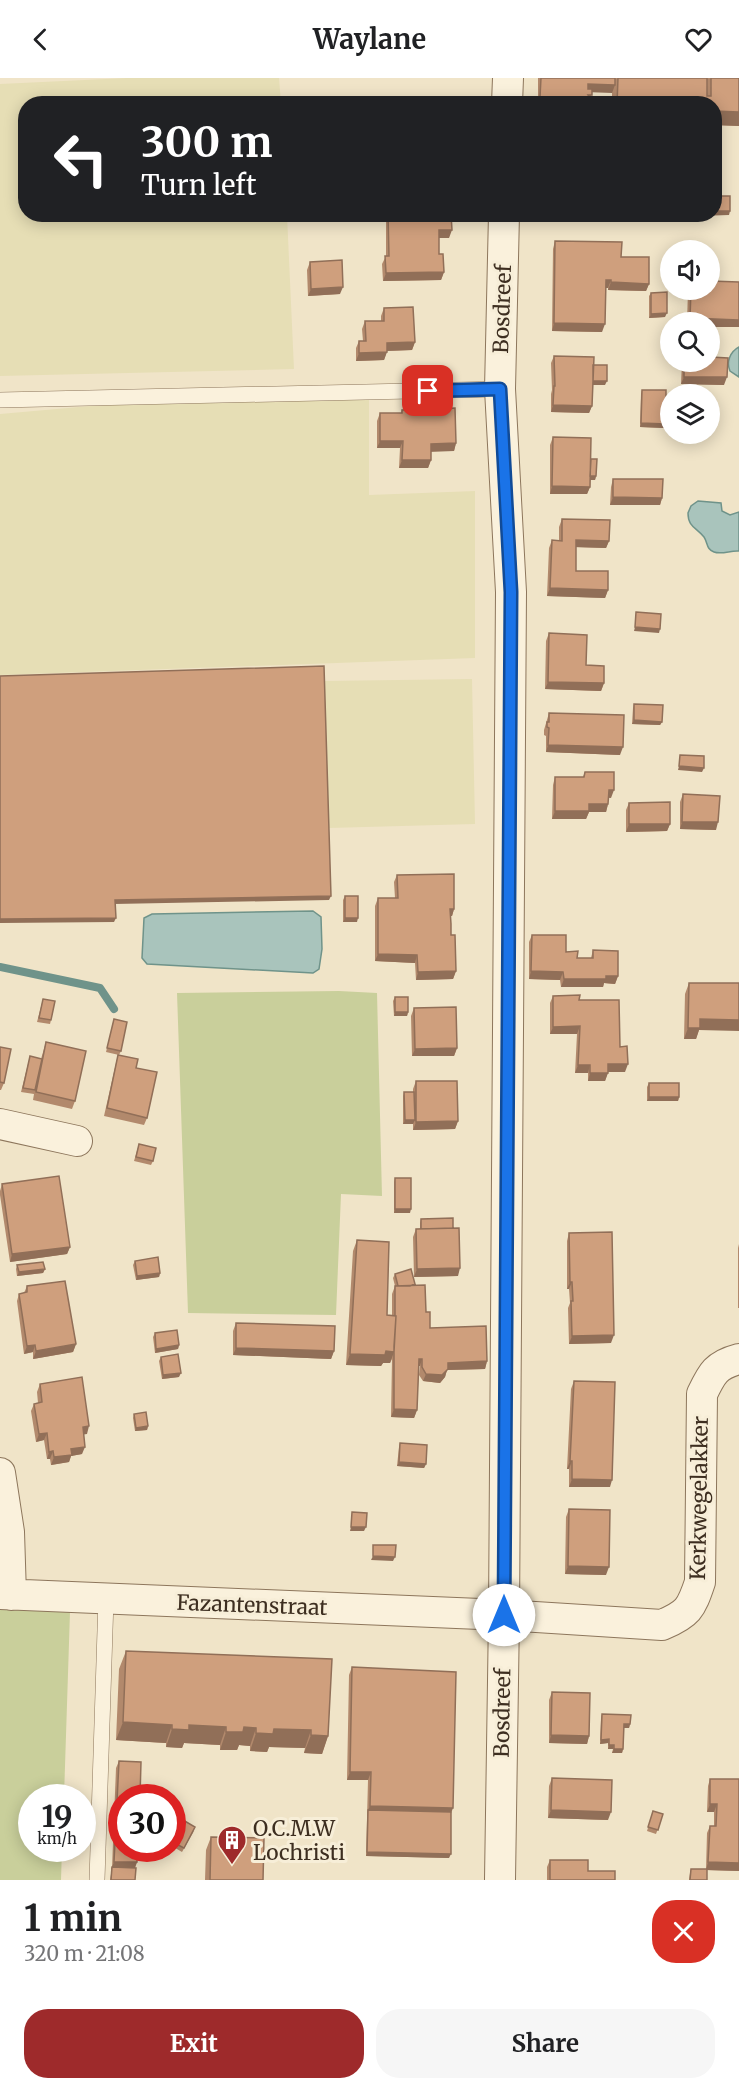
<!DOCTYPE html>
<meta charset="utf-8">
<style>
:root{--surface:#fff;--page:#f6f6f6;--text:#202124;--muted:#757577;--accent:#9e2a2b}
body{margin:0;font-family:Merriweather,serif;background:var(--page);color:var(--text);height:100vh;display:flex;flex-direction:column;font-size:22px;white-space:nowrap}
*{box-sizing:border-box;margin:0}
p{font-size:20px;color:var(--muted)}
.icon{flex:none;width:33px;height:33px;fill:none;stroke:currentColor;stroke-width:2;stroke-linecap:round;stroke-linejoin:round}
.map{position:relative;height:1802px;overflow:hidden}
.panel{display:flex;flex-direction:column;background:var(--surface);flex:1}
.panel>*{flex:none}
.banner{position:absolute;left:18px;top:18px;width:704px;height:126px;border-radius:24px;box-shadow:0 3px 15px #0003;background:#202124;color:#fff;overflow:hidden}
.tools{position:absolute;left:660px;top:162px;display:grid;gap:12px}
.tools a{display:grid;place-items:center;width:60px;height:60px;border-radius:50%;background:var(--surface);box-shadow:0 3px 15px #0003;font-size:30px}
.speed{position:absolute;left:18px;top:1706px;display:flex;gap:12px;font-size:30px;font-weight:700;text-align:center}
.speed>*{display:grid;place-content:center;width:78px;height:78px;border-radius:50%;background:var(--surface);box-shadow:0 3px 15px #0003;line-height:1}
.speed small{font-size:15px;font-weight:400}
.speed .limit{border:9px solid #d22;background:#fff;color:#111}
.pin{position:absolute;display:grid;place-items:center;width:51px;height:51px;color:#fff;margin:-26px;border-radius:12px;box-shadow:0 3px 9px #0006}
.me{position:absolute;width:66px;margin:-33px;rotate:0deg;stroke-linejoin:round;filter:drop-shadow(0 0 4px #0008)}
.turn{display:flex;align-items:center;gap:21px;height:126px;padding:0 24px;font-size:27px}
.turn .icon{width:78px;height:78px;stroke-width:2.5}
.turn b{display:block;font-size:42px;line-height:51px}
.round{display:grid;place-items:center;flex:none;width:63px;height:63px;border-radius:24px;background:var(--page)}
.headline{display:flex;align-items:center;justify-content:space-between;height:102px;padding:0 24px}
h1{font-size:36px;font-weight:700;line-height:45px}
.action{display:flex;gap:12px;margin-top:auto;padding:12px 24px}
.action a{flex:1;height:69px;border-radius:24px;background:var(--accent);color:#fff;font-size:24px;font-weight:700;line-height:69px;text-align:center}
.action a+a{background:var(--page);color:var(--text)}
header{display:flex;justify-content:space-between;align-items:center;height:78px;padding:0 24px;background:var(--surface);font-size:27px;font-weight:700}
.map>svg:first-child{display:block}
</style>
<header><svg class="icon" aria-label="back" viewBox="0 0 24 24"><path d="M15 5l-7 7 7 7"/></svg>Waylane<svg class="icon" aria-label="heart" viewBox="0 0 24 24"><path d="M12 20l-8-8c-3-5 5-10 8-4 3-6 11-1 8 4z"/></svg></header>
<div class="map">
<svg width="739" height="1802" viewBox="0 0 739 1802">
<rect width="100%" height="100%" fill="#f0e4c8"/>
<path fill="#e6deb5" d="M127 0H279L281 25 26 26V136L287 137 294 291 0 298V6Z
M369 315V417L475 413V580L0 597V336L147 323Z
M472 601 475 746 329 750 324 603Z"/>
<path fill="#c9cf9b" d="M339 913 377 915 382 1118 341 1116 336 1237 188 1235 177 915Z
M0 1530 70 1534 64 1719H32V1770H62L61 1802H0Z"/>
<path fill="#a9c4bc" stroke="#6f938a" stroke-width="1.5" d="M739 269V299L730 293C726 284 730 274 739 269Z
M698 423 721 425 722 433 730 437 739 434V473C731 472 722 477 714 474 706 471 708 465 704 459 696 449 688 449 688 435L691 428Z
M313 833 321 839 322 871 319 891 313 895 147 886 142 880 144 840 152 836Z"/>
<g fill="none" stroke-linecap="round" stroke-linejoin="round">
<path stroke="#6f938a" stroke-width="8" d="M0 889 100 910 114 931"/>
<g stroke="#8d765c" stroke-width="16">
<path id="service" d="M0 322 500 311
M97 1802 106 1521"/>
</g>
<g stroke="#8d765c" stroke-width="32">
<path id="minor" d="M507 26 508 0
M0 1046 77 1063
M0 1395 9 1454 11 1517
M0 1516 504 1537 662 1547C688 1536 691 1531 700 1504L702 1316C712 1295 716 1287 739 1281
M500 1802 504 1537 511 514 500 311 504 136"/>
</g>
<use href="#service" stroke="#faf1dc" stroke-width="15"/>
<use href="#minor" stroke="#faf1dc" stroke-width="30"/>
</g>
<path fill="#b2896c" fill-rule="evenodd" d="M538 0H739V48L714 47V26H538ZM592 14H612V21L591 20Z
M386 136H451L449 160H439V176L444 194 441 202 383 203 382 186 386 178Z
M555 163 621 179 649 206 646 213 608 212V210H605L602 254 552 253 553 171Z
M310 184 340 216 308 218 307 192Z
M688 212H710L739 249H710V244H687Z
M651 215 665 239 649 240V218Z
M384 230 415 264 412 272 387 273 384 282 356 283V270L359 263H363L362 251 365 243H381V238Z
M554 278 593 287 605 307H593L592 328 589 335 551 334V316L552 312 551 285Z
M682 284H710L724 307 681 306Z
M642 312 666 346 664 350 640 349 641 316Z
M402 332 456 365 454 373H431V382L428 390H399L400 370H377V343L380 335H401Z
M553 359 591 381 596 398 595 402H590V409L587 416H550V367Z
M613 401 662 420 660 427H610L611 409Z
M562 441 609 463 606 470 576 469V493L608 512 605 520 547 518 549 470 552 462 559 463V449Z
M549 555 586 587 604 605 601 613 545 611 546 563Z
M634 626 662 644 660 647 632 646 633 630Z
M549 635 620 677 546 674V658L544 657V652Z
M585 694 611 720H608V726L606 734H589L586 741H552L553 707 555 699H583Z
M683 716 716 752 680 751V724Z
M629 725 670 746 667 753 626 754V732Z
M397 797 454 831 452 838H450L451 857 456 893 453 901 416 902 415 885 375 883V828L378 820H395L394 804Z
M345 818 357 844H343V822Z
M532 857 577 880H591L593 872 618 898 615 906 604 905 603 909H561L560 902 529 901V864Z
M689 905 699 952 696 961H684L685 916Z
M553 918 579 922 620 969 625 994H608L605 1003H588V995H575L577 956H550V925Z
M395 919 408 934 407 938H394L393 923Z
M43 921 51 942 50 946 37 944Z
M414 930 457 970 454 978H412L411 938Z
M114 941 121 973 119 977 106 974Z
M46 964 75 1023 72 1031 33 1022 34 1016 21 1014 30 978 41 981Z
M0 969 4 1005 1 1012H0Z
M118 977 136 990 147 1040 144 1047 104 1038 116 985Z
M416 1003 458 1043 455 1051 413 1052V1045L403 1046V1018L404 1014H413V1011Z
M649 1005 679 1019 678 1023H647V1009Z
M139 1066 153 1083 151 1087 134 1083Z
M395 1100 410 1135H394V1104Z
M2 1106 70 1169 67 1176 10 1184 0 1117V1113Z
M421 1141 453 1150 458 1198 414 1199 413 1159 416 1151H420V1145Z
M569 1155 611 1265 569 1266 568 1230 570 1225 569 1211H567V1163Z
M357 1162 387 1237H392V1216L395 1208 393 1200 395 1196 415 1207 426 1234 430 1250 487 1283 485 1291 447 1292 445 1299 440 1305 423 1303 419 1297 420 1288H419L417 1332 414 1340 391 1339 392 1281 390 1285H383L381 1288 346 1287 353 1173Z
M739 1166V1230H738V1170Z
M135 1183 160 1195 159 1199 136 1202 133 1187Z
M17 1187 45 1191 43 1195 17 1198 16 1191Z
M27 1208 76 1266 73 1274 33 1281V1274L24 1276 17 1223 19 1216 24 1215Z
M236 1245 334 1273 331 1281 233 1277V1253Z
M155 1255 179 1267 178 1271 155 1275 153 1259Z
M161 1279 179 1299 162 1301 159 1283Z
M574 1303 610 1409H569V1391H567L571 1311Z
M40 1306 87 1356H84L82 1376 71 1378 69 1384 51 1387 50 1381H47L44 1362 36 1364 31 1333 34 1326 38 1325 37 1314Z
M134 1336 148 1348 147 1352 135 1353 133 1340Z
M400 1365 426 1386 424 1390 397 1388 399 1369Z
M569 1431 606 1497 565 1496 566 1439Z
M126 1573 328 1658 322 1676 304 1675 305 1670 269 1669 267 1674 250 1673V1668L239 1667 237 1672H220V1667L184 1665 182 1670 166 1669V1665L116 1662 119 1591Z
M352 1589 451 1734 449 1780 366 1778 368 1702H347L349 1597Z
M552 1614 589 1658 587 1666 549 1665V1622Z
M602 1636 630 1646 629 1650H624L623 1671 622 1675H612L613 1671H608V1665L600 1666 601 1640Z
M119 1683 137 1784 135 1790V1802H110L112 1790 116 1690Z
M552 1700 608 1742 548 1740 549 1708Z
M710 1701H739V1793L707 1792V1802H689L690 1795 691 1791H706L707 1755 710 1748H714V1734H707L708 1708Z
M653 1733 663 1736 656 1756 647 1753Z
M194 1753 182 1774 172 1768V1762Z
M211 1759 263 1802H205L206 1772Z
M550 1782 588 1793 615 1802H547V1789Z"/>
<path fill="#916f58" d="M588 6 615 7 612 15 585 14Z
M540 19 563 20 561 26H538Z
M714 33 739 34V48L714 47Z
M714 133H730L729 137 699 138 700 136H714Z
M439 152H452L449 160H436Z
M444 194 441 202 383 203 386 195Z
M606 202H611L608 210H603Z
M611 204 649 206 646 213 608 212Z
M343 209 340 216 308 218 311 211Z
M667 235 665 239 649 240 651 236Z
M690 240 739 242V249H710V244H688Z
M554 245 605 246 602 254 552 253Z
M415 264 412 272 384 273 387 265Z
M387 274 384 282 356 283 359 275Z
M684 299H727L724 307 681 306Z
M592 303H607L605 307H590Z
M553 327 592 328 589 335 551 334Z
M641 345 666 346 664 350 640 349Z
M380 363H403L400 370H377Z
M456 365 454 373 428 374 431 366Z
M402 382H431L428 390H399Z
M589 398H596L595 402H588Z
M552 408 590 409 587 416H550Z
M613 419 662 420 660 427H610Z
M576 462 609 463 606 470 573 469Z
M550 510 608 512 605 520 547 518Z
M635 549 660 551 659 555 634 553Z
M548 604 604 605 601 613 545 611Z
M634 642 662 644 660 647 632 646Z
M548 667 623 669 620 677 546 674Z
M679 688 704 690 702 694 678 692Z
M609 712H614L611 720 606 719Z
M589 726H608L606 734H589L586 741H552L555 733Z
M682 744H718L716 752 680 751Z
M629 746H670L667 753 626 754Z
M331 818 329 822 114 826 115 822Z
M450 831H454L452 838H448Z
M116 840 114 844 0 845V841Z
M345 840H358L357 844H343Z
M378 876 417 877 415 885 375 883Z
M456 893 453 901 416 902 418 894Z
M531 893 563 894 560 902 529 901Z
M606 898H618L615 906 604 905 603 909H561L564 901Z
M395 934H408L407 938H394Z
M700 941 739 942V953L699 952 696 961H684L688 950Z
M580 948 577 956H550L553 949Z
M457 970 454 978H412L415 971Z
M608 986H628L625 994H606Z
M578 987H590L588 995H575Z
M590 995H608L605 1003H588Z
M649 1019H679L678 1023H647Z
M405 1042H415L413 1046H403Z
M458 1043 455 1051 413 1052 416 1044Z
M395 1131H411L410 1135H394Z
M70 1169 67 1176 10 1184 12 1176Z
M460 1190 458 1198 414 1199 417 1191Z
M45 1191 43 1195 17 1198 19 1194Z
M160 1195 159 1199 136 1202 137 1198Z
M570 1204H572L569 1211H567Z
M614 1257 611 1265 569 1266 572 1258Z
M76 1266 73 1274 33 1281 36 1273Z
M35 1267 33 1274 24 1276 27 1268Z
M179 1267 178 1271 155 1275 156 1271Z
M236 1270 334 1273 331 1281 233 1277Z
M386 1273 394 1274 390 1285H383L381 1288 346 1287 350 1276Z
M419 1281H422L420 1288H416Z
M487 1283 485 1291 447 1292 445 1299 440 1305 423 1303 426 1296 448 1285Z
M181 1295 179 1299 162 1301 163 1297Z
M394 1331 417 1332 414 1340 391 1339Z
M89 1348 87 1356 80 1357 83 1349Z
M148 1348 147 1352 135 1353 136 1350Z
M47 1355 44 1362 36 1364 39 1356Z
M85 1369 82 1376 71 1378 69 1384 51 1387 54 1379 71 1371Z
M53 1373 50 1381H47L49 1374Z
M570 1383H572L569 1391H567Z
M399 1384 426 1386 424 1390 397 1388Z
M572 1401 612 1402 610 1409H569Z
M351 1449H366L364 1453H350Z
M373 1478 395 1479 393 1483 371 1482Z
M568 1488 609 1489 606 1497 565 1496Z
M123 1644 172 1647 166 1665 116 1662Z
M624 1646H630L629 1650H622Z
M189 1647 226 1649 220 1667 184 1665 182 1670 166 1669 172 1651Z
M244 1649 256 1650 250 1668 239 1667 237 1672H220L226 1654Z
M274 1651 311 1652 305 1670 269 1669 267 1674 250 1673 256 1655Z
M311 1657 328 1658 322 1676 304 1675Z
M551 1657 589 1658 587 1666 549 1665Z
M609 1661 608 1665 600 1666 601 1662Z
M609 1667H614L613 1671H608Z
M614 1671H623L622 1675H612Z
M350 1694H371L368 1702H347Z
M710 1726H717L714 1734H707Z
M370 1728 453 1730 450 1738 368 1732Z
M551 1732 611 1734 608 1742 548 1740Z
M367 1774 451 1776 449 1780 366 1778Z
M114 1784H137L134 1792 111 1791Z
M708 1784 739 1785V1793L706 1792Z"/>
<path fill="#cf9f7d" stroke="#916f58" stroke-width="1.5" d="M541 0H615V7L588 6V11H592V17H588L590 20 615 21V26H563V20L540 19Z
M618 0H707V18H711V0H739V34L714 33V26H617Z
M714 118H730V133H714Z
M388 136H451L452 152H439V176H443L444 194 386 195 385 178H389Z
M555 163 622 164 621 179H649V206L611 204V202H606L605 246 554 245Z
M342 182 343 209 311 211 310 184Z
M710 203 739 204V242L690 240 691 212H710Z
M667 214V235L651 236V215Z
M413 229 415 264 387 265V274L359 275V263H366L365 243H384V230Z
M554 278 594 279 592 328 553 327 554 308H555Z
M710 279 728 280 727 299H684V284H710Z
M593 287H607V303H593Z
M642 312H666V346L641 345Z
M455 330 456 365 431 366V382H402L403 363H380V335H402V332Z
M553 359 591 360 590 409 552 408Z
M591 381H597L596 398H590Z
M613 401H663L662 420 613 419Z
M562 441 610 442 609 463 576 462V493H608V512L550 510 552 462 562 463Z
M636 534 661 536 660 551 635 549Z
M549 555 587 557 586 587 604 588V605L548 604Z
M324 588 331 818 115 822 116 840 0 841V598Z
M634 626 663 627 662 644 634 642Z
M549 635 624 637 623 669 548 667 549 650 547 649V644H549Z
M680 677 704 678V690L679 688Z
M585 694H614V712H609L608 726H589V733H555V699H584Z
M683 716 720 718 718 744H682Z
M670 724V746H629V725Z
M454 796V831H450L451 846V857H455L456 893 418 894 417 877 378 876V820H398L397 797Z
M345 818H358V840H345Z
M532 857H566V874L578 873 577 880H593V872L618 873V898H606V901H564L563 894 531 893Z
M689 905H739V942L700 941V950H688Z
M580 917 579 922H619L620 969 627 968 628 986H608V995H590V987H578L580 948 553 949V918Z
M395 919H408V934H395Z
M43 921 55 923 51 942 39 940Z
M456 929 457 970 415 971 414 930Z
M114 941 127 944 121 973 107 970Z
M46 964 86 973 75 1023 36 1014Z
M0 969 11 971 4 1005 0 1004Z
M118 977 138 981 136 990 157 994 147 1040 107 1030Z
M30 978 42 981 35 1012 23 1010Z
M416 1003H457L458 1043 416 1044Z
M649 1005H679V1019H649Z
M404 1014H414L415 1042H405Z
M139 1066 156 1070 153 1083 136 1079Z
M59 1098 70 1169 12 1176 2 1106Z
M395 1100H411V1131H395Z
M453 1140V1150L421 1151V1141Z
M459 1150 460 1190 417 1191 416 1151Z
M612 1154 614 1257 572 1258 571 1223H573L572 1204H570L569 1155Z
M357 1162 389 1164 387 1237 396 1238 394 1274 386 1273 385 1277 350 1276Z
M158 1179 160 1195 137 1198 135 1183Z
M43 1184 45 1191 19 1194 17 1187Z
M411 1191 415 1206 410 1208H398L395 1196Z
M65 1203 76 1266 36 1273 35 1267 27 1268 19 1216 27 1214V1208Z
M425 1207 426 1234H430V1250L486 1248 487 1283 448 1285V1291L442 1297 426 1296 422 1289V1281H419L417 1332 394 1331V1268L396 1238H395V1208Z
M236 1245 335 1248 334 1273 236 1270Z
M177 1252 179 1267 156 1271 155 1255Z
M178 1276 181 1295 163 1297 161 1279Z
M82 1299 89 1348 83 1349 85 1369 71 1371 72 1377 54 1379 53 1373 49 1374 47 1355 39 1356 34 1326 42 1324 40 1306Z
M574 1303 615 1304 612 1402 572 1401V1383H570Z
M146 1334 148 1348 136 1350 134 1336Z
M400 1365 427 1367 426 1386 399 1384Z
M569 1431 610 1432 609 1489 568 1488Z
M352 1434 367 1435 366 1449H351Z
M373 1467H396L395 1479 373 1478Z
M126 1573 332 1581 328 1658 311 1657V1652L274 1651 273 1656 256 1655V1650L244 1649 243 1654H226V1649L189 1647V1652L172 1651V1647L123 1644Z
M352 1589 456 1594 453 1730 370 1728 371 1694H350Z
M552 1614 590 1615 589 1658 551 1657Z
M602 1636 631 1637 630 1646H624L623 1671H614V1667H609V1661L601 1662Z
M119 1683 141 1684 140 1719H122V1770H137V1784H114Z
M552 1700 612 1702 611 1734 551 1732Z
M710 1701H739V1785L708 1784 710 1748H716L717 1726H710Z
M368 1732 451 1734V1776L367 1774Z
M653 1733 663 1736 658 1752 648 1749Z
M183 1742 195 1749 184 1770 172 1764V1762Z
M211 1759 264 1760 263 1802H210Z
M550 1782H588V1793H615V1802H550Z
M112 1789 136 1790 135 1802H111Z
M691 1791H707V1802H690Z"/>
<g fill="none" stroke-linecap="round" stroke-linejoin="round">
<g stroke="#114b97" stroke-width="15">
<path id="route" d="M428 313 500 311 511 514 504 1537"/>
</g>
<use href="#route" stroke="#1a73e8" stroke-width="10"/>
</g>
<defs>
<g id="building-pin" transform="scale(1.5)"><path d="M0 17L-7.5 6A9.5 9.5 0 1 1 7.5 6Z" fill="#9e2a2b" stroke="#f7eed8"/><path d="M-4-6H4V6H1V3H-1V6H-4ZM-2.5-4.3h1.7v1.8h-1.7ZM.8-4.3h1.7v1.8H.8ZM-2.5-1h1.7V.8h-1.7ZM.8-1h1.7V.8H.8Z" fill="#fff"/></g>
</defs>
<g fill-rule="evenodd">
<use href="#building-pin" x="232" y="1762"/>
</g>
<g text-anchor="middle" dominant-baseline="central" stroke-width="6" stroke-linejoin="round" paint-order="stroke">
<g font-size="21" fill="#3d2e20" stroke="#f7eed8">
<text transform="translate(502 231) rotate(-88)">Bosdreef</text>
<text transform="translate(699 1420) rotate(-89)">Kerkwegelakker</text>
<text transform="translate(252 1527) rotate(2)">Fazantenstraat</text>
<text transform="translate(502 1635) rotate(-89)">Bosdreef</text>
</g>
<g font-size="21" fill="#3d2e20" stroke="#f7eed8" text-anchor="start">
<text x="253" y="1750">O.C.M.W<tspan x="253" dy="24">Lochristi</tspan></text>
</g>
</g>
</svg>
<div class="tools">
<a><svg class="icon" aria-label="sound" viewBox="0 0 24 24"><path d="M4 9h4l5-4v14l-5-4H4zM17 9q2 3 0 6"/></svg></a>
<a><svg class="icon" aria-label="search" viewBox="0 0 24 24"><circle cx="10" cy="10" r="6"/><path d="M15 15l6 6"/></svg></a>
<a><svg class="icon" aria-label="layers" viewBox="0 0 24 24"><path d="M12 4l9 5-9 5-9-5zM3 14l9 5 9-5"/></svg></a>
</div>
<div class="speed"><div>19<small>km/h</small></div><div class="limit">30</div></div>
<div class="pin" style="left:428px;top:313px;background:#d93025"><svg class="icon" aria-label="arrive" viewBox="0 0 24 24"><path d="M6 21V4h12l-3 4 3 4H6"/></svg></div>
<svg class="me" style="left:504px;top:1537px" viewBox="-20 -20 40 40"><circle r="19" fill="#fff"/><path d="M0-13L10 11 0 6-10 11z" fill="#1a73e8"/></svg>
<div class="banner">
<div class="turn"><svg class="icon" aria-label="left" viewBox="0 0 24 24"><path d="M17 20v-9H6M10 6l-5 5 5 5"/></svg><div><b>300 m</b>Turn left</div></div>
</div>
</div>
<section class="panel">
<div class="headline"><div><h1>1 min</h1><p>320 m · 21:08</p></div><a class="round" style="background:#d93025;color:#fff"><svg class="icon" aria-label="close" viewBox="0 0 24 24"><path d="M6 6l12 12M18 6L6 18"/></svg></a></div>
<div class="action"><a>Exit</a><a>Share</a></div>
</section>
